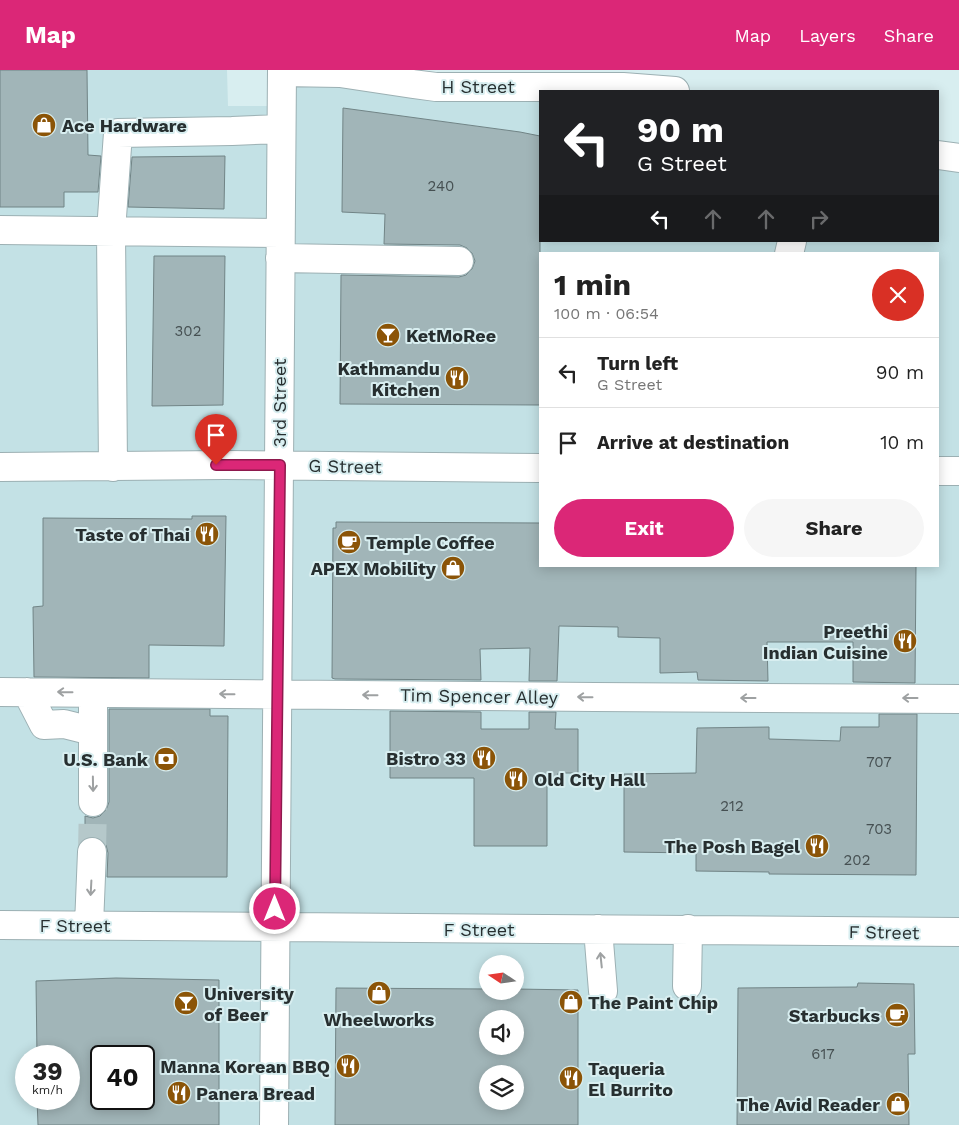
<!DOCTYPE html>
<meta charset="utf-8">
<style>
:root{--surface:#fff;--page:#f6f6f6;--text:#222;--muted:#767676;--line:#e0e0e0;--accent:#db2777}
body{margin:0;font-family:"Work Sans",sans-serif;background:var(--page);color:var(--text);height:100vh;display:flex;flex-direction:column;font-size:19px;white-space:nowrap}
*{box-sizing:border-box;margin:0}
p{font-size:16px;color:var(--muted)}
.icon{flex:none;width:28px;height:28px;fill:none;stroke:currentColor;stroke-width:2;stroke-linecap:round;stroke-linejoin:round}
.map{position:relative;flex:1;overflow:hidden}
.sheet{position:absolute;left:539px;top:182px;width:400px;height:315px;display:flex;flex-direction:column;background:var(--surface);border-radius:0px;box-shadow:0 2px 12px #0003}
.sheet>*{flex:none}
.guide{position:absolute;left:539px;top:20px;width:400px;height:152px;border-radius:0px;box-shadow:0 2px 12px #0003;background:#202124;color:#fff;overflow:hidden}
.needle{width:32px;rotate:283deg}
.controls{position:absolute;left:479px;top:885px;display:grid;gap:10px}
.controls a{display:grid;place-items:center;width:45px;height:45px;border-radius:50%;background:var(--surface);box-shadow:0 2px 12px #0003;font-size:25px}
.speed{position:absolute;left:15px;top:975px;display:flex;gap:10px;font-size:25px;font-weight:700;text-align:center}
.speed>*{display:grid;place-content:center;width:65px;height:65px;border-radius:50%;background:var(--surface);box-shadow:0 2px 12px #0003;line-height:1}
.speed small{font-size:12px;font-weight:400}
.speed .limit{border:2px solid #111;border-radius:8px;background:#fff;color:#111}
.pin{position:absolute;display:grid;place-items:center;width:42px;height:42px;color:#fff;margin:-51px -21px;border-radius:50% 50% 50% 0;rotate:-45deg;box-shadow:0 0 5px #0007}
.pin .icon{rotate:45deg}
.me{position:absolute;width:55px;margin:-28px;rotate:0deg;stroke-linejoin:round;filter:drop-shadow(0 0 4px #0008)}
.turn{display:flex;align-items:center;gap:18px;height:105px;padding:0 15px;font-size:22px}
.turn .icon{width:65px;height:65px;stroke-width:2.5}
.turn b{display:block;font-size:35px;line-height:42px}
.lanes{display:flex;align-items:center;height:48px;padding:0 15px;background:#0003;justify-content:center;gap:25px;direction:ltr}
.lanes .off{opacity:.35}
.round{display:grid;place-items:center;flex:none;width:52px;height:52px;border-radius:26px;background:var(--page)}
.overview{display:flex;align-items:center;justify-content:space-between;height:85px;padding:0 15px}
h1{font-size:30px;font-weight:700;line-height:38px}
.primary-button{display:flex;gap:10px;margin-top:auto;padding:10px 15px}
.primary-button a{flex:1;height:58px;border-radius:30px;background:var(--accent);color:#fff;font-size:20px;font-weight:700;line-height:58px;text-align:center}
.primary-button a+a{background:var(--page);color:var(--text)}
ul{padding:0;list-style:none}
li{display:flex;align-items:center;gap:15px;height:70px;padding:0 15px;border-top:1px solid var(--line)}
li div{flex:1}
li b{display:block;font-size:19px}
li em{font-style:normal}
header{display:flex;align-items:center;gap:30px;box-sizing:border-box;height:70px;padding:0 25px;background:var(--accent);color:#fff}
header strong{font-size:24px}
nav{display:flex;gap:28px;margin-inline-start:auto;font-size:18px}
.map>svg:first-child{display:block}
</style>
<header>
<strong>Map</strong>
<nav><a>Map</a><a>Layers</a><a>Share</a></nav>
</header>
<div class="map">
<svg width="959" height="1055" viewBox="0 0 959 1055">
<rect width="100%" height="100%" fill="#d8eef0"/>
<path fill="#c3e1e5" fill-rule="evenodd" d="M0 0H227L228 36H282V2L540 21V171H938V84L959 83V1055H0ZM540 184H938V496H540ZM488 894H515V921H488ZM488 949H515V976H488ZM26 986H69V1029H26ZM101 986H144V1029H101ZM488 1004H515V1031H488Z"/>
<path fill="#a1b5b8" stroke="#718486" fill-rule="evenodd" d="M0 0H87L88 85 101 86 98 122H64V137H0Z
M343 38 520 62 540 66V335L340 334 341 205 459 207 466 205 472 199 475 191 472 183 467 178 460 175 384 174 385 144 342 142Z
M225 86 224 139 128 137 132 87Z
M154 186H225L223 335 152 336Z
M192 446H226L224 576 149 575V608L34 607 33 537 43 536V448L192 449Z
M336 452 540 453V496H916L915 613 853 612V572H767L768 611 698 610 697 602 660 603V568L618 567V557L559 556 557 611H529L530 578 480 579 481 610 335 609 332 608 333 458H336Z
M109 639H210V646H228L227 807H107L108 783 106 775 100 769 93 766 85 768V746L93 748 100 746 106 740 109 732Z
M390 641 481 642V659H529V642H556L555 659H578V703H558V710H547V776H474V708H390Z
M879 644H917L916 805 769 804V802L696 801V783L624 782V704L696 703 697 658 769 657V669L840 671 841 657H879Z
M116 908 219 910V1055H38L37 1029H69V986H37L36 911ZM101 986H144V1029H101Z
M858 913 914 914 915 984H908L909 1055H737L738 918 857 917Z
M336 918 488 919V921H515V919L578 920V1055H335ZM488 949H515V976H488ZM488 1004H515V1031H488Z"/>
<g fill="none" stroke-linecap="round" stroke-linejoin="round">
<path stroke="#b5c8ca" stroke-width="28" stroke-dasharray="28 14" stroke-linecap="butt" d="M92 782 93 732"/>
<g stroke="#9cb0b3" stroke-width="30">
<path id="minor" d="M282 2 340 3 413 14 436 17H623L675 21
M938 85 959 88
M0 160 280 163
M789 184 792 171
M280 188 459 191
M0 397 225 395 540 398
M113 397 111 161 118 63 232 61 281 59
M938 401H959
M0 622 595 627 959 629
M27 622 44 655 64 654 92 661
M93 623V732
M0 855 959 862
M89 855 92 782
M598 859 603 921
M687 916 688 859
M274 1055 282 0"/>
</g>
<use href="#minor" stroke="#fff" stroke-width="28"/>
</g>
<defs><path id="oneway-shaft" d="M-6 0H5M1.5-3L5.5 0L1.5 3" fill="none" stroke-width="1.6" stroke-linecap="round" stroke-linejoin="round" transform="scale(1.25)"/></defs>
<g stroke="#9ea1a2">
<use href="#oneway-shaft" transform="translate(65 622) rotate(-179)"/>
<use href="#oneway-shaft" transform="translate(227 624) rotate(-179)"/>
<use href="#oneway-shaft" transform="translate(370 625) rotate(-179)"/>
<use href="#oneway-shaft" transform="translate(585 627) rotate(-179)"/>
<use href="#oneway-shaft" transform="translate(748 628) rotate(-180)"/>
<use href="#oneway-shaft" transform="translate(910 628) rotate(-180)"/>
<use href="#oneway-shaft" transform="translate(93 714) rotate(89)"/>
<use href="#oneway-shaft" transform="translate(91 818) rotate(93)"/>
<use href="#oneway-shaft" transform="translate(601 890) rotate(-96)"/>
</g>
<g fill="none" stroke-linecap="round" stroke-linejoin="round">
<g stroke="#8e194d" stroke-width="12">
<path id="route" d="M216 395H280L275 839"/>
</g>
<use href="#route" stroke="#db2777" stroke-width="9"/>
</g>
<defs>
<g id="shop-disc" transform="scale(1.25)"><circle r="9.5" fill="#8b5407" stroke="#d8eef0"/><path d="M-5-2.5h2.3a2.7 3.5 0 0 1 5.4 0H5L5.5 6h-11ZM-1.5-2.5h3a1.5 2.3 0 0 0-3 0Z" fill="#fff"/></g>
<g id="bar-disc" transform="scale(1.25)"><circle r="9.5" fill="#8b5407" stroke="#d8eef0"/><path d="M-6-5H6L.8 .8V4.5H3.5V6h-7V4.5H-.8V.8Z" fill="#fff"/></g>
<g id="restaurant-disc" transform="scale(1.25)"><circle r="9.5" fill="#8b5407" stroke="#d8eef0"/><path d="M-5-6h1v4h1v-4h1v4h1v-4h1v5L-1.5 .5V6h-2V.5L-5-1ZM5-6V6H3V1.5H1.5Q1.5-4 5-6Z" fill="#fff"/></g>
<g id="cafe-disc" transform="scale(1.25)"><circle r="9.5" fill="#8b5407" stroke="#d8eef0"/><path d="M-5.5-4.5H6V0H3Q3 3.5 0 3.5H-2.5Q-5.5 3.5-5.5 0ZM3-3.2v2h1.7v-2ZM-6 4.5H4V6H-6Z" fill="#fff"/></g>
<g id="bank-disc" transform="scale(1.25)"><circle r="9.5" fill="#8b5407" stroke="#d8eef0"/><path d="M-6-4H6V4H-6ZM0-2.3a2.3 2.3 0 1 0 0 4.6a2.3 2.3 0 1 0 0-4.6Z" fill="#fff"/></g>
</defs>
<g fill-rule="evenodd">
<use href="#shop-disc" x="44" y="55"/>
<use href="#bar-disc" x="388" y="265"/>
<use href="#restaurant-disc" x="457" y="308"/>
<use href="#restaurant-disc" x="207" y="464"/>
<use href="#cafe-disc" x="349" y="472"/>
<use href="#shop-disc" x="453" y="498"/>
<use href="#restaurant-disc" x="905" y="571"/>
<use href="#restaurant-disc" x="484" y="688"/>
<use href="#bank-disc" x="166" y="689"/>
<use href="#restaurant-disc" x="516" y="709"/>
<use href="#restaurant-disc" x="817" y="776"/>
<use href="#shop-disc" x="379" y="923"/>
<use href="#shop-disc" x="571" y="932"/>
<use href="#bar-disc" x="186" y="933"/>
<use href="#cafe-disc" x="897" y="945"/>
<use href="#restaurant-disc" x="348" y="996"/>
<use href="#restaurant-disc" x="571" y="1008"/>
<use href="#restaurant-disc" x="179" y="1023"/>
<use href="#shop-disc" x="898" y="1034"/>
</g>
<g text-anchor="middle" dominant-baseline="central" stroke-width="4" stroke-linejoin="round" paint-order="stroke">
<g font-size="15" fill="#465052">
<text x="441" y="116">240</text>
<text x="188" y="261">302</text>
<text x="879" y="692">707</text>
<text x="732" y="736">212</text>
<text x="879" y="759">703</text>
<text x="857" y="790">202</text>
<text x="823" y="984">617</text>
</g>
<g font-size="18" fill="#272f30" stroke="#d8eef0">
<text x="478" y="16">H Street</text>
<text transform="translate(279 333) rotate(-90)">3rd Street</text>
<text transform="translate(345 396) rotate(1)">G Street</text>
<text transform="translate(479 626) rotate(1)">Tim Spencer Alley</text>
<text x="75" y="855">F Street</text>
<text x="479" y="859">F Street</text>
<text transform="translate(884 862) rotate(1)">F Street</text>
</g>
<g font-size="18" font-weight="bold" fill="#272f30" stroke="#d8eef0" text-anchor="end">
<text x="62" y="55" text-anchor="start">Ace Hardware</text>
<text x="406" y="265" text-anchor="start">KetMoRee</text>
<text x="440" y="298">Kathmandu<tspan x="440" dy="21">Kitchen</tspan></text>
<text x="190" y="464">Taste of Thai</text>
<text x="366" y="472" text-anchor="start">Temple Coffee</text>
<text x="436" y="498">APEX Mobility</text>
<text x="888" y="561">Preethi<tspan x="888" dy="21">Indian Cuisine</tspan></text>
<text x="466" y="688">Bistro 33</text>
<text x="148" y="689">U.S. Bank</text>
<text x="534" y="709" text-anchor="start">Old City Hall</text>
<text x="800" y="776">The Posh Bagel</text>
<text x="204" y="923" text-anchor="start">University<tspan x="204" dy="21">of Beer</tspan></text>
<text x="588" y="932" text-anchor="start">The Paint Chip</text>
<text x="880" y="945">Starbucks</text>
<text x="379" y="949" text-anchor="middle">Wheelworks</text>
<text x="330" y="996">Manna Korean BBQ</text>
<text x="588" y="998" text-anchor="start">Taqueria<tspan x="588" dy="21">El Burrito</tspan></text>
<text x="196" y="1023" text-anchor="start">Panera Bread</text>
<text x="880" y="1034">The Avid Reader</text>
</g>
</g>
</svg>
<div class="controls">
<a><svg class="needle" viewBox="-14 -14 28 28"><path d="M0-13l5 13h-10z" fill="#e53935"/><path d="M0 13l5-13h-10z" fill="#767676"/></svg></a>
<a><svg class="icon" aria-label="sound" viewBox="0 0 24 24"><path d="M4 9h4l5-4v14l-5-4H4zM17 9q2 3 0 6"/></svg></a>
<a><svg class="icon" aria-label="layers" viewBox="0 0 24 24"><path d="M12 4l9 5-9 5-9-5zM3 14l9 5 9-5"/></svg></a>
</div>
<div class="speed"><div>39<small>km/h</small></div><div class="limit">40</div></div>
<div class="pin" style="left:216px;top:395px;background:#d93025"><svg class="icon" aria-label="arrive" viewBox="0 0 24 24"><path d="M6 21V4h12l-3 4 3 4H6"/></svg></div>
<svg class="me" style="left:275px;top:839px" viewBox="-20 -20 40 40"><circle r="17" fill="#db2777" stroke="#fff" stroke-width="3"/><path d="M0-11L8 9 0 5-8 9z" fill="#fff"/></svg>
<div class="guide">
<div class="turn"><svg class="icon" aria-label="left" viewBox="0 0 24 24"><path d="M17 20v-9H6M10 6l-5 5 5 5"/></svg><div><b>90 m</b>G Street</div></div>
<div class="lanes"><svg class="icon" aria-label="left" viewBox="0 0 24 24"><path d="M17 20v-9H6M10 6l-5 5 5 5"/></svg><svg class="icon off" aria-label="ahead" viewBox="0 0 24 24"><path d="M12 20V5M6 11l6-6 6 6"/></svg><svg class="icon off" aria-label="ahead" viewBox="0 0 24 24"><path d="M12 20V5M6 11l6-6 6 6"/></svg><svg class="icon off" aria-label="right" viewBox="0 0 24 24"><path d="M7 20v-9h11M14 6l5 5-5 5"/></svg></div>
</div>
<section class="sheet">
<div class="overview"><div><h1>1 min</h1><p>100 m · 06:54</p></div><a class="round" style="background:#d93025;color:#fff"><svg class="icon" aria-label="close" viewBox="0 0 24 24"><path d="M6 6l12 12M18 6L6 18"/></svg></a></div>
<ul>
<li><svg class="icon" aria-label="left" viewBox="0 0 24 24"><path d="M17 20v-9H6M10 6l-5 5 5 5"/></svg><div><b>Turn left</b><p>G Street</p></div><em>90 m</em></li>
<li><svg class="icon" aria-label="arrive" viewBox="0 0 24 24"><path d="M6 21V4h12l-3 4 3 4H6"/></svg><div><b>Arrive at destination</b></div><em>10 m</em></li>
</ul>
<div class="primary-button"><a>Exit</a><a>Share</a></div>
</section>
</div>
